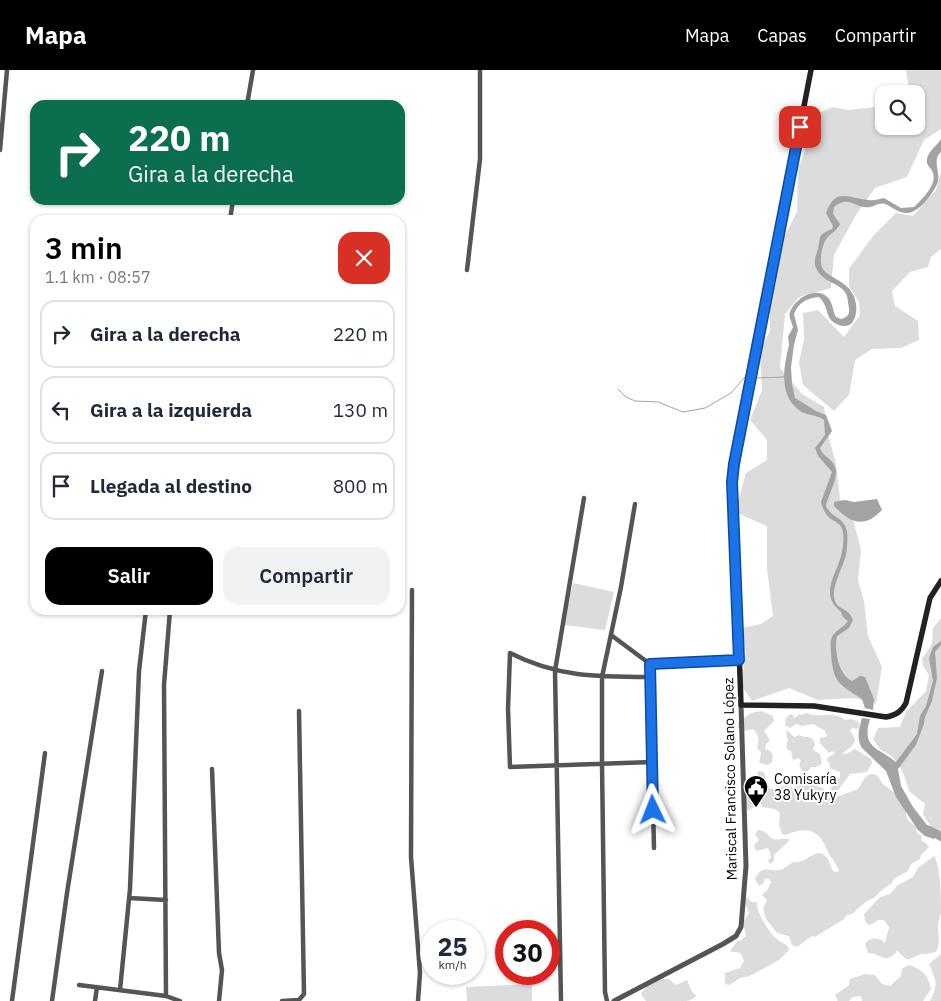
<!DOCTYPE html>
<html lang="es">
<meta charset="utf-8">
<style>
:root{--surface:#fff;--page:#f2f2f3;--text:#1f2937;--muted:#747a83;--line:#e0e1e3;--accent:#000}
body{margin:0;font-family:"IBM Plex Sans",sans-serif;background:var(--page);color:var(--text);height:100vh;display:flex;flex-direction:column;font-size:19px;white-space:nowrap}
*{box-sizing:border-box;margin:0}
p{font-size:16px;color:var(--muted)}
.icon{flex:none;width:28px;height:28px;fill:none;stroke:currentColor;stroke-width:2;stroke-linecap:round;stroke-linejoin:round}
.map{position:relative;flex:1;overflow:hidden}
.drawer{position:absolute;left:30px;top:145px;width:375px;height:400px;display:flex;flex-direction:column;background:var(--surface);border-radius:15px;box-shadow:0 1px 4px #0004}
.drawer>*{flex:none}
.banner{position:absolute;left:30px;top:30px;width:375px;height:105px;border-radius:15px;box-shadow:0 1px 4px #0004;background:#0b6e4f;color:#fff;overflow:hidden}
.fabs{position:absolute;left:875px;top:15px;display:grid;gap:10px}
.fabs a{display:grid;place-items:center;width:50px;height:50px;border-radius:10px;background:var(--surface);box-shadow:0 1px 4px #0004;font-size:25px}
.speed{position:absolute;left:420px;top:850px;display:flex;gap:10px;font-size:25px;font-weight:700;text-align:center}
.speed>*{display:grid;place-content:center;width:65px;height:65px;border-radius:50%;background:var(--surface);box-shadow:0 1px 4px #0004;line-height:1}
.speed small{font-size:12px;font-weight:400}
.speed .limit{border:8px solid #d22;background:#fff;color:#111}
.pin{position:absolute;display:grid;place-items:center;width:42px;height:42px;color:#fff;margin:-21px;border-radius:10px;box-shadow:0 2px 8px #0006}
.me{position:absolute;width:55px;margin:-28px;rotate:358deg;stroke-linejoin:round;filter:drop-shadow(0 0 4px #0008)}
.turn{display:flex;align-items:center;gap:18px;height:105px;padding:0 15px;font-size:22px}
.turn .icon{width:65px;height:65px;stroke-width:2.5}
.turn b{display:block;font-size:35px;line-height:42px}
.round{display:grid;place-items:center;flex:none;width:52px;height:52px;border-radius:15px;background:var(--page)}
.summary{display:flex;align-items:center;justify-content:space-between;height:85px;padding:0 15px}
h1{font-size:30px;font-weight:600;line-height:38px;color:var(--accent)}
.cta{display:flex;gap:10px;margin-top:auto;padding:10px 15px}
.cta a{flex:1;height:58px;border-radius:15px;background:var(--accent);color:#fff;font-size:20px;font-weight:600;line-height:58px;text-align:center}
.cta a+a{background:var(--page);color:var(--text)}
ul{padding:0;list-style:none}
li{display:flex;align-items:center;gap:15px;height:68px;margin:0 10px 8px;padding:0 5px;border:2px solid var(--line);border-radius:15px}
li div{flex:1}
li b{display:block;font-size:19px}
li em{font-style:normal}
header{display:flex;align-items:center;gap:30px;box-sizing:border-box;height:70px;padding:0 25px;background:var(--accent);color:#fff}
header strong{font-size:24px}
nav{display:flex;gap:28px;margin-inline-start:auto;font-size:18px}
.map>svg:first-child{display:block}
</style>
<header>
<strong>Mapa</strong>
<nav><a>Mapa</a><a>Capas</a><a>Compartir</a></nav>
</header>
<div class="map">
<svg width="941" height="931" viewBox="0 0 941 931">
<rect width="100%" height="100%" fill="#fff"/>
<path fill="#dcdcdc" d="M906 0H941V59L924 70 907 107 875 118 856 145 834 185 831 218 799 227 785 244 780 298 802 324 824 337 828 364 836 394 840 429 853 449 861 480 858 510 864 531 868 566 882 597 876 634 854 628 818 630 789 618 752 631 741 615 746 583 741 558 761 554 773 546 767 499V456L735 442 746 403 767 390V370L750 350 762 320 760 281 770 261 769 212 778 178 797 142 798 100 818 43 833 37 848 40 876 37 884 33V56H916V24H903L909 21Z
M941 102V179L931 187 928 197 910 202 892 221 895 236 918 251 919 270 901 278 872 279 855 290 849 325 834 341 803 315 799 293 804 269 803 243 818 240 844 267 860 245 859 232 849 216V199L873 166 896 143 913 146 936 120Z
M573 513 614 522 605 560 563 555Z
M941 548V760L931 757 923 744 925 734 909 721 904 705 898 693 890 685 880 679 873 669 878 658 900 657 906 642 926 621 929 605 923 596 922 589 932 574 933 558Z
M761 641 773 646 774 651 764 661 770 670 766 674 765 679 770 681 773 685 772 692 768 695 759 693 761 683 757 677C760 670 758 664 753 659L744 661 738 658V652L751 643Z
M807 643C819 649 834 640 845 650L852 649 859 652V657L857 659 852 658 850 660C851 663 853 664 854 667 858 674 847 680 842 683L846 684 855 679 871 689 872 693 867 702 850 704 836 723 830 719 840 708V702L830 698 829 692 827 691V688L835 683 832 681 829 683 820 673V668L826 667 827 665 824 660 813 654 802 656 796 654 790 658 785 655 786 648 789 645 792 644 795 648 799 644 801 645Z
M787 660 794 667 799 665C806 669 811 664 815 673L813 680 820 684 822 694 816 697H811L807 702 802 701 799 695 801 690 798 688 793 690 791 681 788 680 786 676 788 670 786 663Z
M759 701 764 702 769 718 774 719 786 716 795 718 805 712H809L824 719 834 728 858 719C864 711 865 701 877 705L883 714 897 725 906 738V745L908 750 916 757 917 763 922 766 921 770 927 774 929 777 921 785 920 789 911 794 908 801 895 808 891 814 883 819 874 828 867 831 857 839 854 843 847 845 844 849 815 867 812 866 797 877 792 875 789 866 777 863 766 849 763 839 767 830 762 825 768 819 771 812 769 809 765 808 763 814 759 816 755 809C763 793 768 802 781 800 786 798 789 793 795 792 797 792 800 792 802 791 808 789 813 783 820 783 828 784 830 795 833 801L837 802 839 801C837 794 833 790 829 784 827 781 826 777 824 773 814 756 800 759 786 765L782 764 779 755 780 743 775 739 762 737 761 733 756 732 752 739 747 740C741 721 754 727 761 716L757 703Z
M759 760C767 761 768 766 773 769 777 771 783 767 790 770L774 785V791L770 794 768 790 771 788 770 782 768 778 757 781 755 779 754 775 759 770 755 764 757 761Z
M934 786C941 796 941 831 941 843 940 847 938 851 938 855 938 865 941 872 936 882L927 884H921L910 889H906L897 881C884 896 882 883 868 883L865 874C870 867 879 867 885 873L889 857 884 850H878L870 855 866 853 864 844 880 827 890 824 898 815 913 807 918 798Z
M746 827 752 832H757C756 842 769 863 778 870 783 874 787 873 789 880L779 890 750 906 740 908 729 915 726 914 725 912V903L740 898 744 891C740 879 738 884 730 881L738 870 740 871 746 866 743 852 749 843 744 830Z
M941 884V931H930C939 913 936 911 929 894Z
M908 895C923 899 928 905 931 919L923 931H862L861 926 853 927 849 931H838L835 925 849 915 850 909 865 904 875 905 882 914 890 916 901 906 902 899Z
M661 909H669L676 915 687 910 691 920 696 926 691 930 686 931H646L641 924C646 915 651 912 661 909Z
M532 914V931H467L466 917Z"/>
<path fill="#a3a3a3" d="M941 69V82C932 89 940 102 938 111 935 121 923 137 914 141 902 147 895 138 885 134 879 132 875 136 870 137 855 139 849 124 834 137L833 144 840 154C836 162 832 162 827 168 823 172 820 187 821 193 822 210 852 207 856 234 857 240 856 248 852 253 846 259 833 255 829 247 826 240 826 234 819 227 807 228 799 232 794 244L798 260 794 275 791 297 792 314 795 328 816 341 826 345 832 361 820 378C823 386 829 387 833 393 842 405 828 423 826 436 831 448 845 447 847 462 848 469 847 478 846 485 843 497 830 519 835 531 838 540 849 538 853 550L849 558 837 566C834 579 838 605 852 611L860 606 865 607 874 629 873 640 865 638 862 629C839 614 833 613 831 583 831 576 829 570 834 564 838 559 845 556 848 551 840 546 844 544 839 540 820 524 836 505 841 486 843 479 844 470 843 462 842 454 837 453 831 449 826 446 822 437 821 432L832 402 818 386 815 378 825 365 824 350C816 344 806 346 799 340 778 325 784 295 789 275 789 272 788 270 788 267 789 264 792 260 793 257 792 252 788 247 790 242 795 229 814 217 826 226 833 231 832 240 836 247L841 249C847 247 850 245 849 238 848 234 848 230 847 226 842 212 823 214 816 198 813 192 816 185 818 179 821 165 818 165 832 159L833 156 826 143C835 117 848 128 868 130 873 131 879 129 884 128L901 138 914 137C922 129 937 115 933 103 931 97 926 96 927 89 929 80 937 76 941 69Z
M877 429 882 440C864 459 850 453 834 436V432L845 430 854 432Z
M941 571V575L935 582 937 608 932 631 925 647 924 654 916 675 898 699 901 716 913 737 927 755 941 761 934 769 925 766 918 760 896 727 886 701 862 678C856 668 859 659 862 648L870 649C861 678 878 677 896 692L917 664 920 646 926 636 933 611 929 588 933 577Z"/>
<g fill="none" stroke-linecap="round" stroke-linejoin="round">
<path stroke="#a3a3a3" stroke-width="1" d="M757 308 784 307
M618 319 626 327 635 331 658 332 683 342 705 338 731 323 745 307"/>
<path stroke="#a3a3a3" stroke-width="8" d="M929 760 941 767"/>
<path stroke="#555" stroke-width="4.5" d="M247 35 253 0
M0 80 7 0
M230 150 233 130
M467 200 480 89V0
M412 520 411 787 420 903 418 931
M611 565 650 594 739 590
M650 594 654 778
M649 607C597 607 557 607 510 583L508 639 510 697 652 692
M212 699 219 883 222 900 219 931
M129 828 166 830
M79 915 166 926 180 931
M120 920 130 819 139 601 146 540
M166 926 164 615 170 540
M12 931 45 683
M52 931 67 823 102 601
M95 931 97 917
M282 931 299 930 304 924 299 641
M561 931 555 601 584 428
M607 931 605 922 602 693V607L621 517 635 434"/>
<path stroke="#555" stroke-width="5" d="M614 931 723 874 736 866 741 857 746 796 741 635"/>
<path stroke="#222" stroke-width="5.5" d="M811 0 733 403 741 635 814 636 886 647C896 645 901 642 906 633L930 528 941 511"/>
</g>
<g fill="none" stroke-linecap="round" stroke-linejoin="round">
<g stroke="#114b97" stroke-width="12">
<path id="route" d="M653 740 650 594 739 590 732 412 734 394 800 57"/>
</g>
<use href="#route" stroke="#1a73e8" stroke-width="9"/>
</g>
<defs>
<g id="civic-pin" transform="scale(1.25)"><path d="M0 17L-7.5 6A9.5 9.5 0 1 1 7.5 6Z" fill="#000" stroke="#fff"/><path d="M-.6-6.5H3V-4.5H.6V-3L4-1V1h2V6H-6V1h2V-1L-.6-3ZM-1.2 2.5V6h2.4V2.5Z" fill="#fff"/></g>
</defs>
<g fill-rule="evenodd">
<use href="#civic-pin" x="756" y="717"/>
</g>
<g text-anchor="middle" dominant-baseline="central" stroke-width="4" stroke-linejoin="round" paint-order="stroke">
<g font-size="14" fill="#000" stroke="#fff">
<text transform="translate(730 709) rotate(-91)">Mariscal Francisco Solano López</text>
</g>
<g font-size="14" fill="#000" stroke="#fff" text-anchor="start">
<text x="774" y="709">Comisaría<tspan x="774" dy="16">38 Yukyry</tspan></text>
</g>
</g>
</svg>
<div class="fabs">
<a><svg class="icon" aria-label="search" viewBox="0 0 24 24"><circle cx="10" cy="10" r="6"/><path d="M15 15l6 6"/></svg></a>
</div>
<div class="speed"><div>25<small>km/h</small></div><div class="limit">30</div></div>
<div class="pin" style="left:800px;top:57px;background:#d93025"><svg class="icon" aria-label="arrive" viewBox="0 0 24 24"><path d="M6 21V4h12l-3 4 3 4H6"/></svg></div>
<svg class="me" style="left:653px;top:740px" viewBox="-20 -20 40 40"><path d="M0-17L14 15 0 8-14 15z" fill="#1a73e8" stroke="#fff" stroke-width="4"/></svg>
<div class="banner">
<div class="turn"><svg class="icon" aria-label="right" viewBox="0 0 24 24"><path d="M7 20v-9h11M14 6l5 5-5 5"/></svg><div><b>220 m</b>Gira a la derecha</div></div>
</div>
<section class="drawer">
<div class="summary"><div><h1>3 min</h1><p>1.1 km · 08:57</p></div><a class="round" style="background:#d93025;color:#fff"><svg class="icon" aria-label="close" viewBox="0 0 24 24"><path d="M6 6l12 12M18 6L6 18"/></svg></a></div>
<ul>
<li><svg class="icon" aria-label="right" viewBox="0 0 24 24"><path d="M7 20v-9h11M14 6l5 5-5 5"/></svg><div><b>Gira a la derecha</b></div><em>220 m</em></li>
<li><svg class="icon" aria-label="left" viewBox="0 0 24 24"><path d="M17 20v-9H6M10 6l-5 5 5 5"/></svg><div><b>Gira a la izquierda</b></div><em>130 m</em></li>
<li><svg class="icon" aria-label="arrive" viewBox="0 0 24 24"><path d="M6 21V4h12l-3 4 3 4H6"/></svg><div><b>Llegada al destino</b></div><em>800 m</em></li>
</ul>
<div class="cta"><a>Salir</a><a>Compartir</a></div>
</section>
</div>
